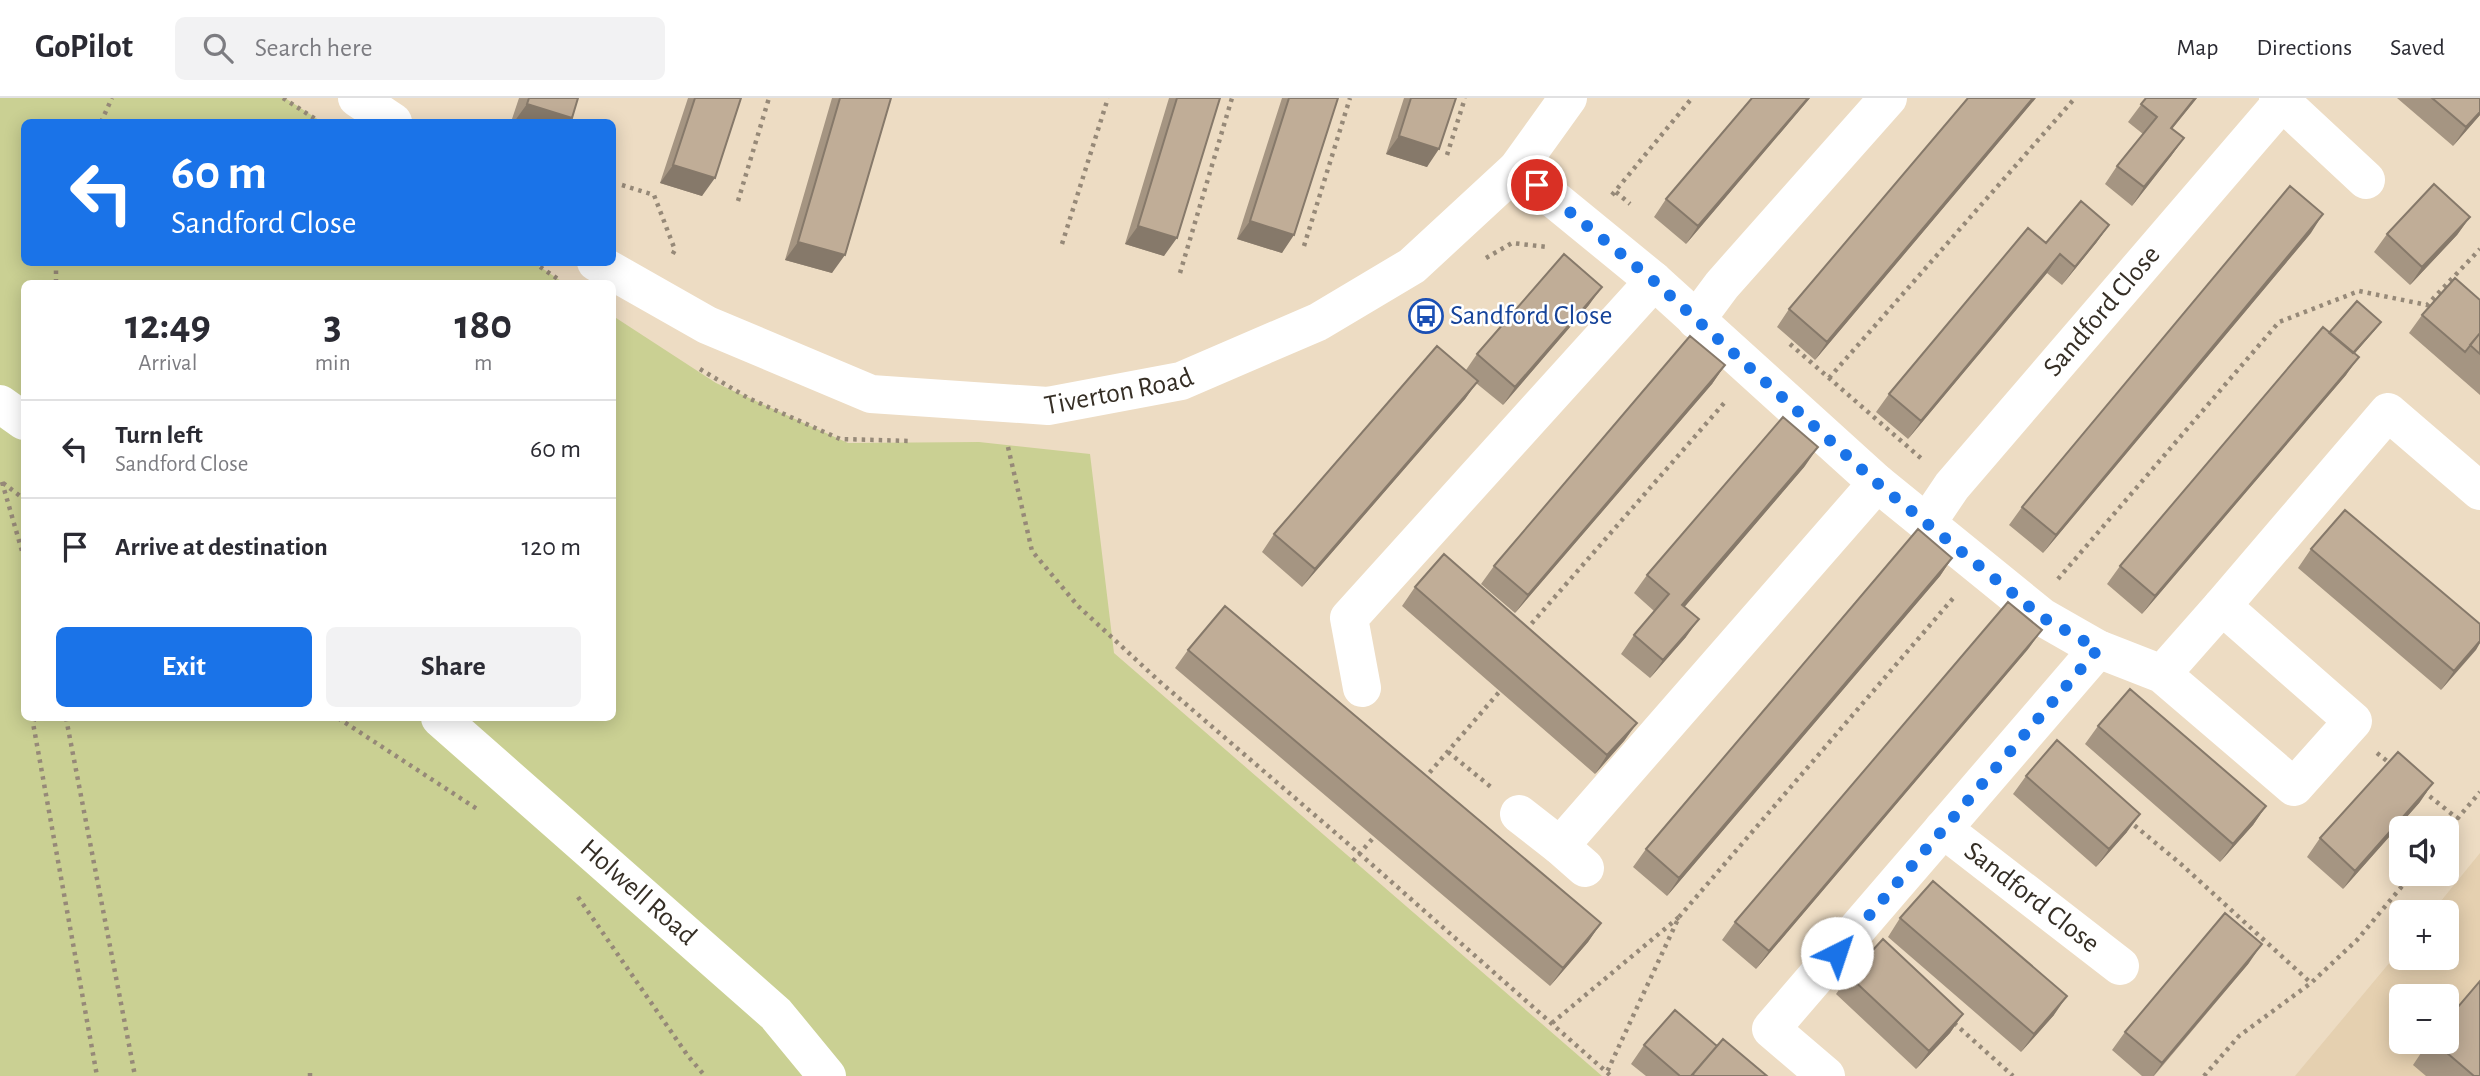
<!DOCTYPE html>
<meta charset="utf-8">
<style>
:root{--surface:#fff;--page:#f2f2f3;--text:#2b2b33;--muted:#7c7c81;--line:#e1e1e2;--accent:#1a73e8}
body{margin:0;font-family:"Alegreya Sans",sans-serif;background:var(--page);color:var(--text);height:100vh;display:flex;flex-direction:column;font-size:26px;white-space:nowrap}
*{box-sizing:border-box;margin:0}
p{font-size:23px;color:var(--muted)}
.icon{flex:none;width:38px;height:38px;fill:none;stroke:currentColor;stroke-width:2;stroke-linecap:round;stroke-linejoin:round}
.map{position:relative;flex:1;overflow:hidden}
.side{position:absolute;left:21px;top:182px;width:595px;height:441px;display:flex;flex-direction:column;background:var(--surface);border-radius:10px;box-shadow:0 4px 18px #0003}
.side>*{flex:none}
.banner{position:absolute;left:21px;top:21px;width:595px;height:147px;border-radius:10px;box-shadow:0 4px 18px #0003;background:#1a73e8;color:#fff;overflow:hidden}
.controls{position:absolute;left:2389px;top:718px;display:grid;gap:14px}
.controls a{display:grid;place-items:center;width:70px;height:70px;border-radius:10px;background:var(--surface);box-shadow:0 4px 18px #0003;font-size:35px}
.pin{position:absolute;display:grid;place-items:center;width:60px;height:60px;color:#fff;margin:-30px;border:4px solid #fff;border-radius:50%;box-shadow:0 2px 7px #0007}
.me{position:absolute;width:77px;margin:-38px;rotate:41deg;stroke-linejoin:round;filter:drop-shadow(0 0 5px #0008)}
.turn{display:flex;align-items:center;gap:24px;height:147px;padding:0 35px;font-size:32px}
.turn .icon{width:91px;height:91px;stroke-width:2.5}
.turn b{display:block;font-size:49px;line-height:60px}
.eta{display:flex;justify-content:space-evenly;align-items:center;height:119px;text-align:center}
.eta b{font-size:42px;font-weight:700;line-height:49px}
.cta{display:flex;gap:14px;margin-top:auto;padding:14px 35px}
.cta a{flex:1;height:80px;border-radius:10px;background:var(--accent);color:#fff;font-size:28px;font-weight:700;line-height:80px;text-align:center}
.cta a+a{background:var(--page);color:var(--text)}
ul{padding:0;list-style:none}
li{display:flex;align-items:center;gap:21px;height:98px;padding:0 35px;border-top:2px solid var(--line)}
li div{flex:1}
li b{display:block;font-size:26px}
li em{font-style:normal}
header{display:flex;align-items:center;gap:42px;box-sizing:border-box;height:98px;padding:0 35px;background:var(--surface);border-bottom:2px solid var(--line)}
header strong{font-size:33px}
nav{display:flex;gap:38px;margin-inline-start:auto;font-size:24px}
.search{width:490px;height:63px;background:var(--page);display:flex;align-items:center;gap:18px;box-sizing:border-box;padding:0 24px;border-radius:10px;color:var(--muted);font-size:26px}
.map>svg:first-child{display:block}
</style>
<header>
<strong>GoPilot</strong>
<div class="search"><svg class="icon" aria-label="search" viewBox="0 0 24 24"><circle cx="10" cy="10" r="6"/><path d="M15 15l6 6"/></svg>Search here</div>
<nav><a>Map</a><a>Directions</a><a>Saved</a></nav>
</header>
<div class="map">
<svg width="2480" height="978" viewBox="0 0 2480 978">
<rect width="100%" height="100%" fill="#eddcc3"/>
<path fill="#e5d0b0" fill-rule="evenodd" d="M2480 755V978H2295L2401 851V859H2446V814H2432ZM2401 898H2446V943H2401Z"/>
<path fill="#cad093" d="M0 0H285L322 24H24V164H533L564 185 24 186V620H612L613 218 716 285 848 345 979 344 1090 356 1114 555 1602 978H0Z"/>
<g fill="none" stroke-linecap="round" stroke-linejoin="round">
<path stroke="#968978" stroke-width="4.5" stroke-dasharray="3.5 5" stroke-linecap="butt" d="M283 0 320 24
M101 24 112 0
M1447 57 1465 0
M622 87 654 97 675 152 671 159
M1616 94 1630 106
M1612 97 1692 0
M738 103 769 0
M1062 146 1108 0
M1304 148 1350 0
M1486 160 1512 145 1547 149
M56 164V186
M533 164 558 181
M1180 175 1232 0
M1790 246 1923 362
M700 271 748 300 840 341 912 343
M1829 280 2075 0
M1008 349 1032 453 1078 508 1159 583 1360 756 1611 978
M2 384 24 460
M3 385 24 401
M2058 481 2279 224 2359 193 2427 207 2480 151
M1526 532 1725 304
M35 620 33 625 97 978
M66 620 135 978
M338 620 477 711
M1448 654 1491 689
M2377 655 2392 667
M1424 681 1500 593
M2423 693 2458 721
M2128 722 2182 767 2311 885
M2446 734 2480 694
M1353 763 1374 739
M578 799 688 958 705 978
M1679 819 1955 498
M1552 925 1679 819 1607 974
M1954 925 2013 978
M310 975V978
M2204 978 2239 938 2311 885 2357 842 2413 775"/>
<g stroke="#fff" stroke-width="38">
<path d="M357 0 393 24"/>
<path d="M2278 0 2366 82"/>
<path d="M1517 71 1654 183 1877 385 2042 519 2098 551 2162 576 2294 689 2353 623 2222 508 2162 576"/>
<path id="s1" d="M596 164 707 227 871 296 1048 308 1181 283 1318 224 1412 168 1517 71 1568 0"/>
<path d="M1696 222 1722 187 1888 0"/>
<path id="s2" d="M1927 425 1952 388 2282 4"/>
<path d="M2222 508 2388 314 2480 393"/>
<path d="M1362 590 1349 520 1654 183"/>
<path d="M1519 716 1560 748 1585 770"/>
<path id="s3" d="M1943 731 2120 868"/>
<path d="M1560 748 1877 385"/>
<path d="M1826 978 1771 931 2098 551"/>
</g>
<g stroke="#fff" stroke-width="38">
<path d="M0 306 24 323"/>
<path id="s4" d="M440 620 776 916 827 978"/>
</g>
</g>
<path fill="#a59582" d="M519 0H578L569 24H511Z
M688 0H741L702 98 660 85Z
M832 0H891L832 175 785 162Z
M1169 0H1220L1164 158 1125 146Z
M1282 0H1338L1282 155 1237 141Z
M1404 0H1456L1427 69 1386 56Z
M1752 0H1810L1686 146 1654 119 1666 101Z
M2036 0 1815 262 1777 229 1789 211Z
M2146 0H2197L2172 31 2184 40 2171 58 2132 108 2105 86 2117 68 2143 36 2128 24Z
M2397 0H2480V17L2453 48Z
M2470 119 2457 137 2410 187 2374 154 2387 136Z
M2109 127 2096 145 2062 187 2047 175 1908 341 1876 314 1889 296 2046 145Z
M2311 135 2043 455 2009 427 2022 409Z
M2480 202V297L2409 235 2422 217Z
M1589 207 1503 307 1476 285 1465 301 1302 489 1262 454 1274 436 1466 272 1477 256Z
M2381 224 2374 233 2354 256 2346 277 2142 516 2107 486 2120 468 2329 235Z
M1725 267 1712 286 1515 515 1481 486 1494 468Z
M1805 368 1684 509 1686 539 1650 580 1621 556 1634 537 1654 513 1634 495 1647 477Z
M2311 451 2480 526V545L2441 592 2298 470Z
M1952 460 1940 478 1667 798 1633 769 1646 751Z
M1415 489 1637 625 1624 643 1595 676 1402 508Z
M2029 550 1756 871 1722 842 1735 824Z
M1188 552 1601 825 1588 844 1550 888 1175 570Z
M2098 628 2266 708 2253 727 2220 764 2085 646Z
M2026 678 2127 734 2096 769 2013 696Z
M2420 704 2343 791 2307 759 2320 740Z
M1900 820 2054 917 2021 954 1888 839Z
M2249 865 2154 978H2142L2112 952 2125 934Z
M1849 878 1963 916 1950 935 1916 971 1836 896Z
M2429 943H2446L2480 978H2426L2413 967Z
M1644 947 1717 948 1767 978H1646L1631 966Z"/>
<path fill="#86796a" d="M1808 0H1810L1686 146 1698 128Z
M2033 0H2036L1815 262 1827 244Z
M2195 0H2197L2158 48 2171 30Z
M527 6 572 20 569 24H514Z
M2480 14V17L2453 48 2466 29Z
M1399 38 1439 51 1427 69 1386 56Z
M2184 40 2171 58 2132 108 2144 89Z
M673 67 715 80 702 98 660 85Z
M2323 116 2311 135 2043 455 2056 437Z
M2470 119 2457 137 2410 187 2422 169Z
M1250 123 1294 137 1282 155 1237 141Z
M2109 127 2096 145 2062 187 2075 169Z
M1138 128 1177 140 1164 158 1125 146Z
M798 144 845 157 832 175 785 162Z
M2060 156 2047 175 1908 341 1921 323Z
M1602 189 1589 207 1503 307 1515 289Z
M2381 224 2374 233 2343 269 2350 259Z
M2359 259 2346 277 2142 516 2155 498Z
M1725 267 1712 286 1515 515 1528 497Z
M1478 283 1465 301 1302 489 1315 471Z
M1818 349 1805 368 1670 526 1682 507Z
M1952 460 1940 478 1667 798 1679 780Z
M1699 521 1686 539 1650 580 1663 562Z
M2042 532 2029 550 1756 871 1769 853Z
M2480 543V545L2476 552 2441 592 2454 573Z
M1637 625 1624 643 1595 676 1607 657Z
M2433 685 2420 704 2343 791 2355 773Z
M2266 708 2253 727 2220 764 2233 746Z
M2140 716 2127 734 2096 769 2109 751Z
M1601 825 1588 844 1550 888 1563 870Z
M2262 846 2249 865 2153 978 2162 965Z
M2067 898 2054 917 2021 954 2034 936Z
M1963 916 1950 935 1916 971 1929 953Z"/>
<path fill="#c0ad97" stroke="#86796a" stroke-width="2" d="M529 0H578L572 20 527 6Z
M695 0H741L715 80 673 67Z
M840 0H891L845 157 798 144Z
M1177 0H1220L1177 140 1138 128Z
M1289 0H1338L1294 137 1250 123Z
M1411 0H1456L1439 51 1399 38Z
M1752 0H1808L1698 128 1666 101Z
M1968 0H2033L1827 244 1789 211Z
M2146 0H2195L2171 30 2184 40 2144 89 2117 68 2157 19 2141 6Z
M2432 0H2480V14L2466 29Z
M2434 86 2470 119 2422 169 2387 136Z
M2290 88 2323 116 2056 437 2022 409Z
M2081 103 2109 127 2075 169 2060 156 1921 323 1889 296 2028 130 2046 145Z
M1564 156 1602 189 1515 289 1477 256Z
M2455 180 2480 202V235L2465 254 2422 217Z
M2357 203 2381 224 2353 255 2329 235Z
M2323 229 2359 259 2155 498 2120 468Z
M2480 235V256L2470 247Z
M1690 238 1725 267 1528 497 1494 468Z
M1437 248 1478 283 1315 471 1274 436Z
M1783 319 1818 349 1682 507 1699 521 1663 562 1634 537 1669 496 1647 477Z
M2345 412 2480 526V543L2454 573 2311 451Z
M1918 431 1952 460 1679 780 1646 751Z
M1444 456 1637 625 1607 657 1415 489Z
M2008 504 2042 532 1769 853 1735 824Z
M1225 508 1601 825 1563 870 1188 552Z
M2130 591 2266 708 2233 746 2098 628Z
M2057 642 2140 716 2109 751 2026 678Z
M2398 654 2433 685 2355 773 2320 740Z
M1933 783 2067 898 2034 936 1900 820Z
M2225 815 2262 846 2162 965 2125 934Z
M1883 841 1963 916 1929 953 1849 878Z
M2480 883V978H2474L2433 943H2446V923Z
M1675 912 1717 948 1691 978H1680L1644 947Z
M1723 941 1767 978H1694L1693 976Z"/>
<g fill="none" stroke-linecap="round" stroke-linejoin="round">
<path stroke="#1a73e8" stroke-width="12" stroke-dasharray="0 21.6" d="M1537 87 1654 183 1877 385 2042 519 2098 551 1837 855"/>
</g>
<defs>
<g id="bus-ring" transform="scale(1.75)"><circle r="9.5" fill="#fff" stroke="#1a4fb4" stroke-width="1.5"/><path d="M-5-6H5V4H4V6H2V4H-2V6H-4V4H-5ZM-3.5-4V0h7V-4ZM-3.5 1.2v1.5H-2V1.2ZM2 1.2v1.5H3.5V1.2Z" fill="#1a4fb4"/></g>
</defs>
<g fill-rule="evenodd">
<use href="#bus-ring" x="1426" y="218"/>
</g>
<g text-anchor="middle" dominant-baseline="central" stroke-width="5" stroke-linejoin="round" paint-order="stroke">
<g font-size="28" fill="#352e25" stroke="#fff">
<text stroke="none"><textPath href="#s2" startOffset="275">Sandford Close</textPath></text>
<text stroke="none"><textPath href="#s1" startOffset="555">Tiverton Road</textPath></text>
<text stroke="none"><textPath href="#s4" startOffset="264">Holwell Road</textPath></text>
<text stroke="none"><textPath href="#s3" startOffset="112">Sandford Close</textPath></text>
</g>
<g font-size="28" fill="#164399" stroke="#fff" text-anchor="start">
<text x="1450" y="218">Sandford Close</text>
</g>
</g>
</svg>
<div class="controls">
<a><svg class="icon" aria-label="sound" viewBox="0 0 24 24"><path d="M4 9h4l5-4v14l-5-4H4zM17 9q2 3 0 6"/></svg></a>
<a>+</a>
<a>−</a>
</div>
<div class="pin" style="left:1537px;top:87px;background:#d93025"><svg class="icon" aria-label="arrive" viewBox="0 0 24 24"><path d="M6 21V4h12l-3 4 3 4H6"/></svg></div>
<svg class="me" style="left:1837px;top:855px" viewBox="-20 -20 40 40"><circle r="19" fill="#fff"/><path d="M0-13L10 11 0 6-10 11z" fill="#1a73e8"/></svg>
<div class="banner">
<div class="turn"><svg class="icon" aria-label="left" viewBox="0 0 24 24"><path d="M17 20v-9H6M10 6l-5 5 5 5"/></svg><div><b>60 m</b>Sandford Close</div></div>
</div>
<section class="side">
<div class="eta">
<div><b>12:49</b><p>Arrival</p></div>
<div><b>3</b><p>min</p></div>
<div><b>180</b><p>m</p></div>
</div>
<ul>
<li><svg class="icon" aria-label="left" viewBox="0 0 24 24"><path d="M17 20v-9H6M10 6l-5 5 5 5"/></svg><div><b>Turn left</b><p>Sandford Close</p></div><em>60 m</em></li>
<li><svg class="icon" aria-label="arrive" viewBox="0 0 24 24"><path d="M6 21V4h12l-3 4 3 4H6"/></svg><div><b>Arrive at destination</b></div><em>120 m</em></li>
</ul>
<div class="cta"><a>Exit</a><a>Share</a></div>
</section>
</div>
